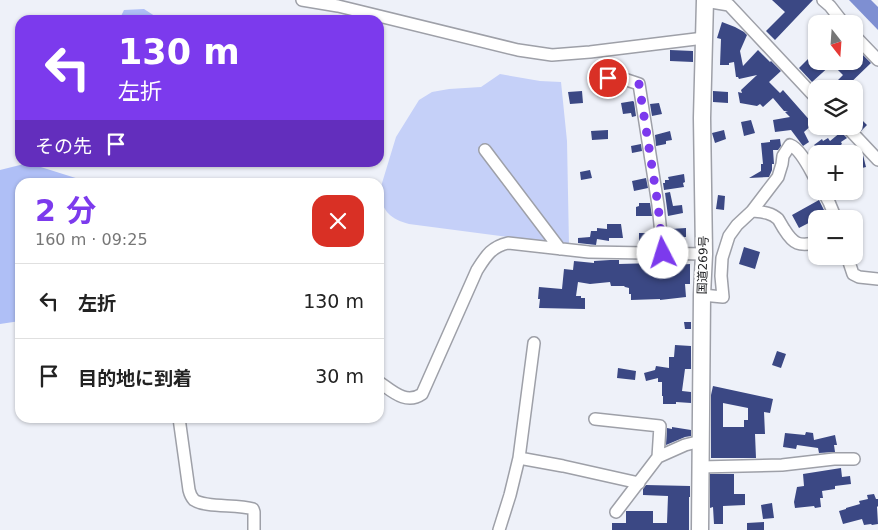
<!DOCTYPE html>
<html lang="ja">
<meta charset="utf-8">
<style>
:root{--surface:#fff;--page:#f2f2f2;--text:#222;--muted:#767676;--line:#e0e0e0;--accent:#7c3aed}
body{margin:0;font-family:"DejaVu Sans","Noto Sans JP",sans-serif;background:var(--page);color:var(--text);height:100vh;display:flex;flex-direction:column;font-size:19px;white-space:nowrap}
*{box-sizing:border-box;margin:0}
p{font-size:16px;color:var(--muted)}
.icon{flex:none;width:28px;height:28px;fill:none;stroke:currentColor;stroke-width:2;stroke-linecap:round;stroke-linejoin:round}
.map{position:relative;flex:1;overflow:hidden}
.sheet{position:absolute;left:15px;top:178px;width:369px;height:245px;display:flex;flex-direction:column;background:var(--surface);border-radius:15px;box-shadow:0 1px 4px #0004}
.sheet>*{flex:none}
.top-card{position:absolute;left:15px;top:15px;width:369px;height:152px;border-radius:15px;box-shadow:0 1px 4px #0004;background:#7c3aed;color:#fff;overflow:hidden}
.needle{width:32px;rotate:163deg}
.buttons{position:absolute;left:808px;top:15px;display:grid;gap:10px}
.buttons a{display:grid;place-items:center;width:55px;height:55px;border-radius:10px;background:var(--surface);box-shadow:0 1px 4px #0004;font-size:25px}
.pin{position:absolute;display:grid;place-items:center;width:42px;height:42px;color:#fff;margin:-21px;border:2px solid #fff;border-radius:50%;box-shadow:0 1px 5px #0007}
.me{position:absolute;width:55px;margin:-28px;rotate:355deg;stroke-linejoin:round;filter:drop-shadow(0 0 4px #0008)}
.turn{display:flex;align-items:center;gap:18px;height:105px;padding:0 20px;font-size:22px}
.turn .icon{width:65px;height:65px;stroke-width:2.5}
.turn b{display:block;font-size:35px;line-height:42px}
.then{display:flex;align-items:center;height:48px;padding:0 20px;background:#0003;gap:10px;font-size:19px}
.round{display:grid;place-items:center;flex:none;width:52px;height:52px;border-radius:15px;background:var(--page)}
.overview{display:flex;align-items:center;justify-content:space-between;height:85px;padding:0 20px}
h1{font-size:30px;font-weight:700;line-height:38px;color:var(--accent)}
ul{padding:0;list-style:none}
li{display:flex;align-items:center;gap:15px;height:75px;padding:0 20px;border-top:1px solid var(--line)}
li div{flex:1}
li b{display:block;font-size:19px}
li em{font-style:normal}
.map>svg:first-child{display:block}
</style>
<div class="map">
<svg width="878" height="530" viewBox="0 0 878 530">
<rect width="100%" height="100%" fill="#eef1f9"/>
<path fill="#c5d0f8" d="M500 74 540 81 561 82 567 141 569 245 409 224C391 219 383 212 379 193L396 137 419 100 432 92 449 89 481 87Z"/>
<path fill="#afbff6" d="M144 9 161 20H119L124 10Z
M28 163 82 180 84 182H20V321L0 324V170Z"/>
<path fill="#7e8fd2" d="M849 0H871L878 7V30Z"/>
<path fill="#3b4884" fill-rule="evenodd" d="M772 0H813L775 40 766 31 785 12Z
M722 22 735 27 744 32 747 35 740 51 743 66 758 50 770 62 771 61 781 71 769 82 780 93 783 90 813 124 804 132 809 142 803 146 791 130 775 132 773 120 790 117 785 112 788 111H784L773 98 763 107 760 104 757 106 740 103 738 92 742 93 741 90 757 75 739 79 738 77H736L734 62 729 63V65H720L721 39 717 38Z
M857 49 871 63 844 89H829L843 75 832 64 812 82 799 68 816 51V61H854V52Z
M670 50 693 51V62L670 61Z
M582 91 583 103 570 104 568 92Z
M713 91 728 92V103L713 102Z
M633 101 634 102 636 116 632 117 631 113 623 114 621 103Z
M659 103 662 114 652 116 650 104Z
M854 112 867 125 861 131 854 123Z
M751 120 755 133 744 136 741 122Z
M608 130V139L592 140 591 131Z
M724 130 726 139 715 143 712 133Z
M670 131 672 140 666 141V144L656 146 655 135Z
M841 132 847 138 841 142 842 144 829 154H821L814 145 822 139 823 141 828 138 830 141Z
M780 139 781 146 778 150H773L774 164H772V170L769 177 749 178 761 171V164H763L761 143 770 142V140Z
M641 144 642 151 632 153 631 146Z
M863 155 866 167 854 170V157Z
M590 170 592 178 581 180 580 172Z
M684 174 685 182 683 183 684 187 664 190 663 183H665V180H669L668 177Z
M646 178 648 188 634 191 632 181Z
M670 192 673 206 682 205 683 213 668 216 665 193Z
M718 195 725 196 724 210 716 209Z
M819 200 826 214 799 228 792 215Z
M639 203H650L652 216H636V207L639 206Z
M607 224H621L623 238H609V241L597 239 596 245 578 243V238L590 237 591 231H597V228L607 229Z
M686 228V237L669 238 668 231H671V229Z
M639 233H653L655 245H639Z
M744 247 760 252 755 269 739 264Z
M610 260H619V264L655 263V264L669 262V264H675V265L690 264V284H685L686 297 660 300V299L631 300V294H629V288L625 287 624 286H611L610 282 590 284 578 282 576 296H581V298H585V309L539 308 540 299H538L539 287 562 289 564 269 573 270 574 261 594 263V261Z
M684 322H691V329H685Z
M675 345 691 346V369H685L682 391 691 392V403L676 402V404H663V396H662V382H658V378L646 381 644 373 655 370 656 366 669 368V357H674Z
M777 351 786 354 781 368 772 365Z
M618 368 636 371 635 380 617 378Z
M713 386 773 399 770 413 764 412 765 434H755L756 458H711V395ZM723 403 748 408V420H744V427H723Z
M672 427 691 430V436L685 437 666 445 667 428 672 429Z
M806 432 813 433 814 440 835 435 837 445H834L835 452 819 453 818 448 797 445 796 449 783 447 785 433 805 435Z
M841 468 842 477 850 476 851 484 835 486V489L822 491 823 498H820L821 507 815 508 814 506 795 508 794 502 797 487 804 486 803 474Z
M710 474H734V494H745V505L723 506V524H714L713 507 710 508Z
M646 485 690 486V497H689V530H612V523H626V511H653V523H667L668 496 643 495V489Z
M874 494 876 499H878V506L877 507 878 524 872 525 871 524 864 525 862 519 843 524 839 511 846 509V508L860 504 859 501 868 499 867 495Z
M772 503 774 518 763 519 761 505Z
M764 522V530H747V523Z"/>
<g fill="none" stroke-linecap="round" stroke-linejoin="round">
<g stroke="#9ea0a8" stroke-width="14">
<path id="minor" d="M302 0 338 6 518 50 552 55 590 52 704 38
M823 0 830 6 844 24
M705 1 729 5 816 98
M854 35 878 60
M597 79 618 77 639 84 658 205 663 253
M846 126 878 160
M485 150 560 249
M823 191 829 202 836 219
M752 211C761 212 771 212 778 219 780 222 782 226 784 229 794 245 799 246 816 243
M847 256 853 274 859 277 878 279
M702 295 723 297 721 276 722 258 729 236 737 225 752 211 778 177 782 164 783 156 790 145C801 149 810 170 816 180
M379 382C392 391 406 405 422 394L477 270C486 256 491 247 508 243L589 252 704 254
M179 418 189 490C190 494 191 497 194 500 206 508 237 504 253 509L254 512V530
M595 419 660 426 658 457
M519 458 563 466 639 483
M700 467 782 465 834 459H854
M616 512 658 457 685 445 701 441
M499 530 510 495 519 458 534 343"/>
</g>
<g stroke="#9ea0a8" stroke-width="19">
<path id="highway" d="M700 530 702 295 704 254 702 118 705 0"/>
</g>
<use href="#minor" stroke="#fff" stroke-width="11"/>
<use href="#highway" stroke="#fff" stroke-width="16"/>
</g>
<g fill="none" stroke-linecap="round" stroke-linejoin="round">
<path stroke="#7c3aed" stroke-width="9" stroke-dasharray="0 16.2" d="M608 78 618 77 639 84 658 205 663 253"/>
</g>
<g text-anchor="middle" dominant-baseline="central" stroke-width="5" stroke-linejoin="round" paint-order="stroke">
<g font-size="12" fill="#1e1f22" stroke="#fff">
<text transform="translate(703 265) rotate(-88)">国道269号</text>
</g>
</g>
</svg>
<div class="buttons">
<a><svg class="needle" viewBox="-14 -14 28 28"><path d="M0-13l5 13h-10z" fill="#e53935"/><path d="M0 13l5-13h-10z" fill="#767676"/></svg></a>
<a><svg class="icon" aria-label="layers" viewBox="0 0 24 24"><path d="M12 4l9 5-9 5-9-5zM3 14l9 5 9-5"/></svg></a>
<a>+</a>
<a>−</a>
</div>
<div class="pin" style="left:608px;top:78px;background:#d93025"><svg class="icon" aria-label="arrive" viewBox="0 0 24 24"><path d="M6 21V4h12l-3 4 3 4H6"/></svg></div>
<svg class="me" style="left:663px;top:253px" viewBox="-20 -20 40 40"><circle r="19" fill="#fff"/><path d="M0-13L10 11 0 6-10 11z" fill="#7c3aed"/></svg>
<div class="top-card">
<div class="turn"><svg class="icon" aria-label="left" viewBox="0 0 24 24"><path d="M17 20v-9H6M10 6l-5 5 5 5"/></svg><div><b>130 m</b>左折</div></div>
<div class="then">その先<svg class="icon" aria-label="arrive" viewBox="0 0 24 24"><path d="M6 21V4h12l-3 4 3 4H6"/></svg></div>
</div>
<section class="sheet">
<div class="overview"><div><h1>2 分</h1><p>160 m · 09:25</p></div><a class="round" style="background:#d93025;color:#fff"><svg class="icon" aria-label="close" viewBox="0 0 24 24"><path d="M6 6l12 12M18 6L6 18"/></svg></a></div>
<ul>
<li><svg class="icon" aria-label="left" viewBox="0 0 24 24"><path d="M17 20v-9H6M10 6l-5 5 5 5"/></svg><div><b>左折</b></div><em>130 m</em></li>
<li><svg class="icon" aria-label="arrive" viewBox="0 0 24 24"><path d="M6 21V4h12l-3 4 3 4H6"/></svg><div><b>目的地に到着</b></div><em>30 m</em></li>
</ul>
</section>
</div>
